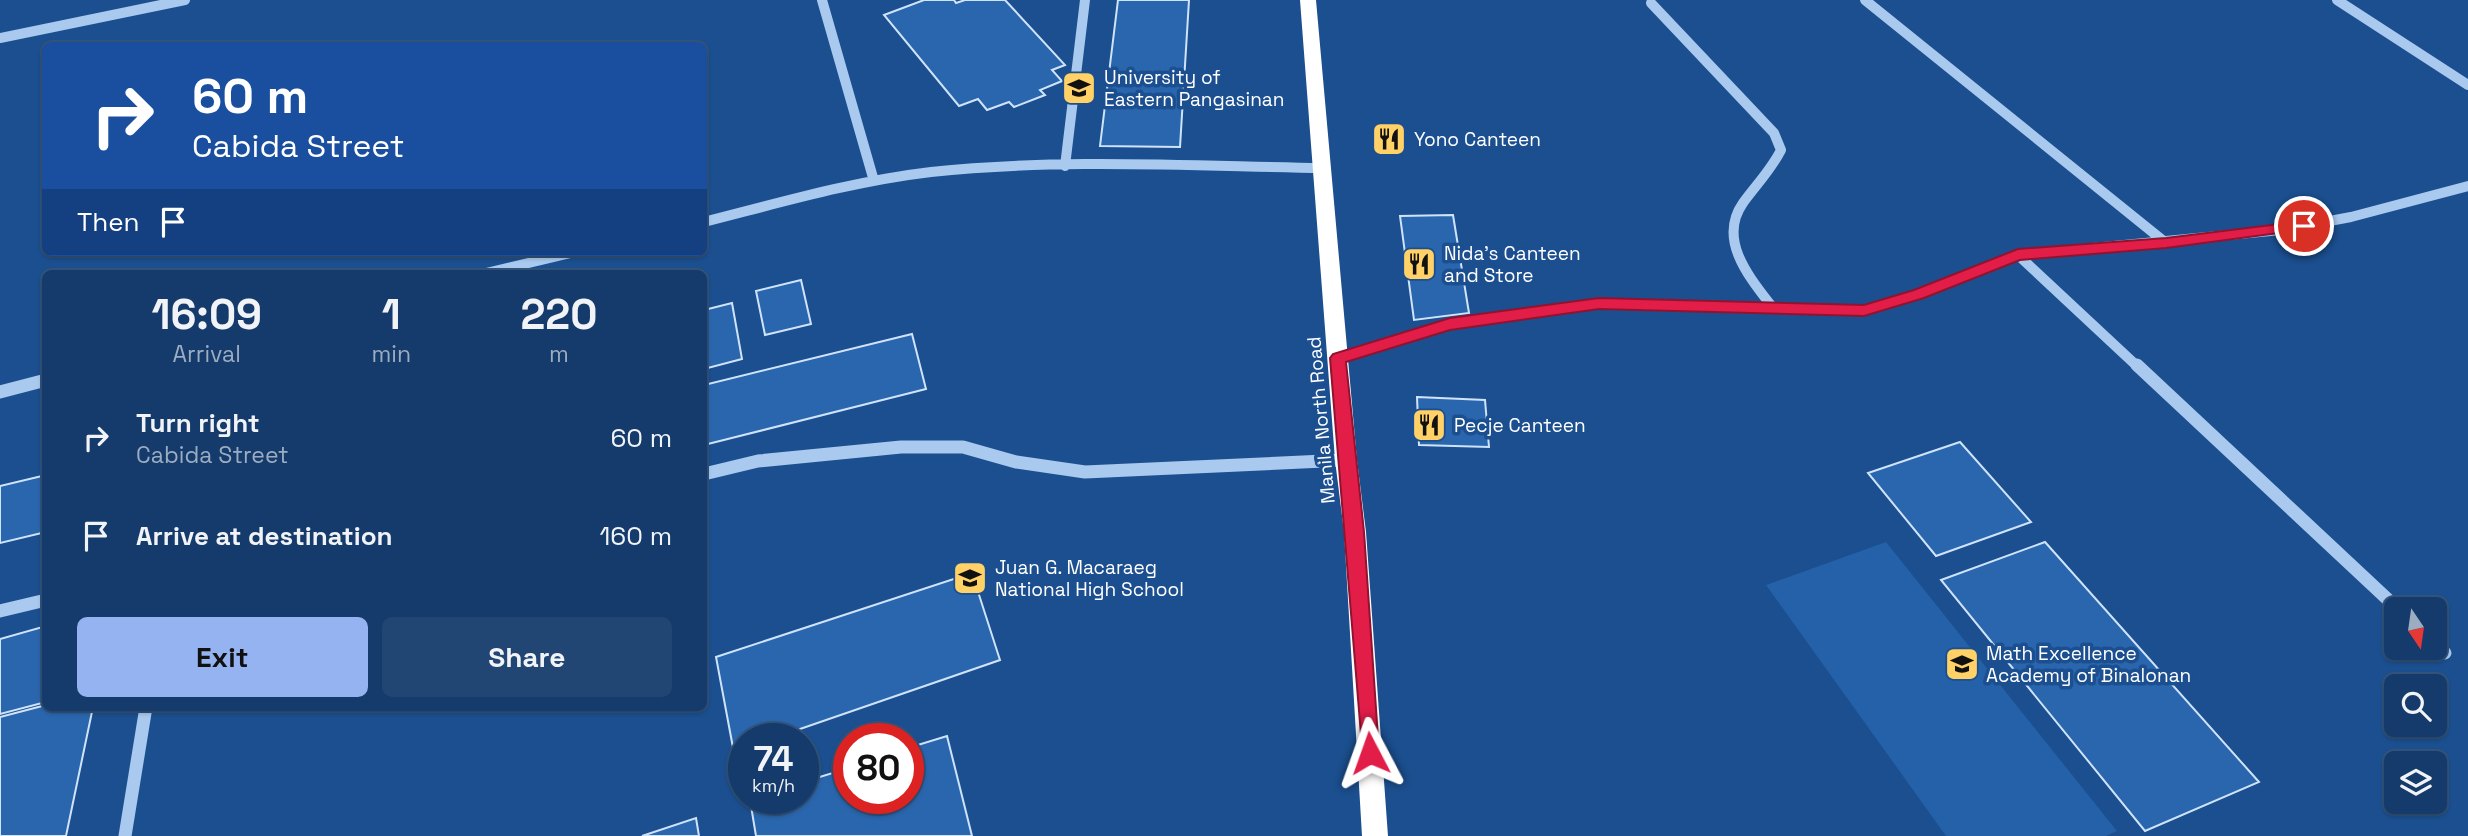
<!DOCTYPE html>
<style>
:root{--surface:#143b6b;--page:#214673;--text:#f1f3f6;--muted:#9dadc1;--line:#33557e;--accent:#95b2f1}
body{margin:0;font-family:"Space Grotesk",sans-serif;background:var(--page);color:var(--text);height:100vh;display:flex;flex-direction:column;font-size:26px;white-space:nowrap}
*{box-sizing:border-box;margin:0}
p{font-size:23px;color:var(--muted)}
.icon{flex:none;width:38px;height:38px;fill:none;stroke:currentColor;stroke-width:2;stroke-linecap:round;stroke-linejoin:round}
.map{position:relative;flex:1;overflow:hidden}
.details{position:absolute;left:42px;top:270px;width:665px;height:441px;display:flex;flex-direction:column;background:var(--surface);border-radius:10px;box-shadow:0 2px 5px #0004,0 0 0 2px var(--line)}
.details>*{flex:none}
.banner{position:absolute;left:42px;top:42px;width:665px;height:214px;border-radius:10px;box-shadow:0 2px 5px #0004,0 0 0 2px var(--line);background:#1a4fa0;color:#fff;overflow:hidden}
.needle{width:46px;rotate:167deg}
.buttons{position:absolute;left:2384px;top:597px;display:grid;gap:14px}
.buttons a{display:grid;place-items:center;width:63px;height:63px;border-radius:10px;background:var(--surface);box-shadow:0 2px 5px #0004,0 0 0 2px var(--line);font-size:35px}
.speed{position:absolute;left:728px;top:723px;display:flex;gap:14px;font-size:35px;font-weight:700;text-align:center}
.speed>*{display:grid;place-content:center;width:91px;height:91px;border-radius:50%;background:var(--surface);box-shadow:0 2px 5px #0004,0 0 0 2px var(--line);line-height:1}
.speed small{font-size:18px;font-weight:400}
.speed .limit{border:10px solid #d22;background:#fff;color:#111}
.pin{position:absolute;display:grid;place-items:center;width:60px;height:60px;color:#fff;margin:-30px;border:4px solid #fff;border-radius:50%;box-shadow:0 2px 7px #0007}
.me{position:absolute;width:77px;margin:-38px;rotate:356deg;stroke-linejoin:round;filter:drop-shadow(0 0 5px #0008)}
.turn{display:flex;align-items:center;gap:24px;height:147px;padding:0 35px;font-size:32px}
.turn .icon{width:91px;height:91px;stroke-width:2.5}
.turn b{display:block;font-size:49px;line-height:60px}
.then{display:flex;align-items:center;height:66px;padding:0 35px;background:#0003;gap:14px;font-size:26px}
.eta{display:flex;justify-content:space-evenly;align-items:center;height:119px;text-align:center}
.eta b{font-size:42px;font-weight:700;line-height:49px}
.button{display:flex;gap:14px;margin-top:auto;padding:14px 35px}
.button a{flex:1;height:80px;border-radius:10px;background:var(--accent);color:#111;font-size:28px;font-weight:700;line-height:80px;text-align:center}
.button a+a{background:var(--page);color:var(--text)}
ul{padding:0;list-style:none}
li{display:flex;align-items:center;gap:21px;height:98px;padding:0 35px}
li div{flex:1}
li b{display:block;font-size:26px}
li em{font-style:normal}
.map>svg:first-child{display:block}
</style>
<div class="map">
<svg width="2468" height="836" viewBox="0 0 2468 836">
<rect width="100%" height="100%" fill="#1b4f8f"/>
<path fill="#2461a8" d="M1886 542 2117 831 2106 836H1946L1766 585Z"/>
<path fill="#2a66ad" stroke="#cfe3fa" stroke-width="2" d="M924 0H954L956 3 965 0H1005L1065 65 1052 70 1062 81 1040 90 1045 95 1014 107 1009 102 987 110 978 99 959 106 884 15Z
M1118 0H1189L1180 147 1100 146Z
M1377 125H1398L1401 148H1381Z
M1453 215 1469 313 1414 320 1400 216Z
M801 280 811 324 765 335 756 291Z
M732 303 742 359 704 369V310Z
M912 334 926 389 704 445V385Z
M1417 397 1485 400 1489 447 1419 445Z
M1960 442 2031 522 1936 556 1868 473Z
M46 475V532L0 543V486Z
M2045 542 2259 782 2145 831 1941 580Z
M972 573 1000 660 774 738H744V749L734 753 716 657Z
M46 626V702L0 714V639Z
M46 705 93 707 66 836H0V717Z
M947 736 972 836H756L750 800 803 798V782L849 768V798H908V748Z
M696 818 699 836H642Z"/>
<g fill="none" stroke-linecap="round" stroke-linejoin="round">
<path stroke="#a9c9ee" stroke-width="10" d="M822 0 874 181
M1865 0 2166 243
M2337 0 2468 85
M1651 3 1774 133 1781 150C1771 170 1756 185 1743 203 1717 240 1750 278 1773 308
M0 38 185 0
M1065 166 1085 0
M704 222C779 203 854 181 931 172 1061 158 1193 166 1323 168
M2018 255 2138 367
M486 273 575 252
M1338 358 1450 324 1599 304 1865 310 1918 294 2018 255 2281 230 2351 217 2468 186"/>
<path stroke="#a9c9ee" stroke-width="13" d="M2137 365 2398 609
M0 392 46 380
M704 474 758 461 901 447H963L1016 462 1085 472 1346 460
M0 611 46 600
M2434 643 2445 653
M125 836 146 707"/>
<path fill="#fff" fill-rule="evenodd" d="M1300 0H1316L1357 460 1366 532 1388 836H1362L1344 532 1335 460Z"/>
</g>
<path fill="#e11d48" stroke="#92132f" stroke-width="2" d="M2304 221 2311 226 2309 229 2166 248 2020 260 1924 298 1864 316 1599 309 1450 330 1346 362 1364 532 1379 753 1376 759 1370 762 1363 759 1330 358 1333 354 1450 318 1599 298 1864 305 1914 290 2018 249 2166 238Z"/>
<defs>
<g id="university-square" transform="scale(1.75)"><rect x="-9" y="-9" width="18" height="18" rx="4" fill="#ffd166" stroke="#1b4f8f"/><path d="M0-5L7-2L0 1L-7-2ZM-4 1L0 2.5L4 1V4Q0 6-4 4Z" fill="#111"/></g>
<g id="restaurant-square" transform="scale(1.75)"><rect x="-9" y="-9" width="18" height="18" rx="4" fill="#ffd166" stroke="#1b4f8f"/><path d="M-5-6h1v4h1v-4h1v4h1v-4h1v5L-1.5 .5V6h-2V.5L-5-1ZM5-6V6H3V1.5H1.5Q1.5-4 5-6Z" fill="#111"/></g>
<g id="school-square" transform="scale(1.75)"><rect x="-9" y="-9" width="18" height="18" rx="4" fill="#ffd166" stroke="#1b4f8f"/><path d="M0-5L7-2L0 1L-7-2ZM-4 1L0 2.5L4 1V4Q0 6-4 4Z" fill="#111"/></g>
</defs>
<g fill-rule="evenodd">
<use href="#university-square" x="1079" y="88"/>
<use href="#restaurant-square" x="1389" y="139"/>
<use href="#restaurant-square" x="1419" y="264"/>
<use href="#restaurant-square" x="1429" y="425"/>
<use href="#school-square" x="970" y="578"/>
<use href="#school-square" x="1962" y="664"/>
</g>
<g text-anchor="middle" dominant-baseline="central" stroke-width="7" stroke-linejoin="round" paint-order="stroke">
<g font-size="19" fill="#fff" stroke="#1b4f8f" text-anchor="start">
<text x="1104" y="77">University of<tspan x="1104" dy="22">Eastern Pangasinan</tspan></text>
<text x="1414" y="139">Yono Canteen</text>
<text x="1444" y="253">Nida's Canteen<tspan x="1444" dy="22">and Store</tspan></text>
<text x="1454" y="425">Pecje Canteen</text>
<text x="995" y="567">Juan G. Macaraeg<tspan x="995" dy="22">National High School</tspan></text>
<text x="1986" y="653">Math Excellence<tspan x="1986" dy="22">Academy of Binalonan</tspan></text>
</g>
<g font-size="19" fill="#fff" stroke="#1b4f8f">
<text transform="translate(1321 420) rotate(-95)">Manila North Road</text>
</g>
</g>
</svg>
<div class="buttons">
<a><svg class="needle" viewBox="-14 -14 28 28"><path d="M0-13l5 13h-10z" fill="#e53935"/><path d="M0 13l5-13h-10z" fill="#9dadc1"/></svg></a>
<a><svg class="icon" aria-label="search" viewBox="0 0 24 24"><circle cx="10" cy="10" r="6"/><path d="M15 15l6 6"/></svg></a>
<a><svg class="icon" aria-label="layers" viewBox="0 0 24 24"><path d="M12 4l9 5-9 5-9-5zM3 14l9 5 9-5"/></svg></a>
</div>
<div class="speed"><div>74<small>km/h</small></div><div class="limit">80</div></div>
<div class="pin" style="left:2304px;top:226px;background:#d93025"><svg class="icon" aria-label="arrive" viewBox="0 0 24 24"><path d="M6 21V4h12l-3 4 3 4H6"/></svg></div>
<svg class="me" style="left:1370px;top:753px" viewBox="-20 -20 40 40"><path d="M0-17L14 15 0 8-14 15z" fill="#e11d48" stroke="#fff" stroke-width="4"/></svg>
<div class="banner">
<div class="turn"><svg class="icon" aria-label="right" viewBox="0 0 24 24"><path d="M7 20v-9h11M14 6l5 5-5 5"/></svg><div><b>60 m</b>Cabida Street</div></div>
<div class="then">Then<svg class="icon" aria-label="arrive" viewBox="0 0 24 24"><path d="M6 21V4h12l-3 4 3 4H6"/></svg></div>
</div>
<section class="details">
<div class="eta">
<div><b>16:09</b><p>Arrival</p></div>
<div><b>1</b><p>min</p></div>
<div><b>220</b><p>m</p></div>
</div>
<ul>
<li><svg class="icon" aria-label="right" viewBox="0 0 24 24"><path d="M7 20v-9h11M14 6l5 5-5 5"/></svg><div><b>Turn right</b><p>Cabida Street</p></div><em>60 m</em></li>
<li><svg class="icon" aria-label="arrive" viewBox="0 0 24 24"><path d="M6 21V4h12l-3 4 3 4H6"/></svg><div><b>Arrive at destination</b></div><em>160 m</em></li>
</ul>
<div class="button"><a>Exit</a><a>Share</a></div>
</section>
</div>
